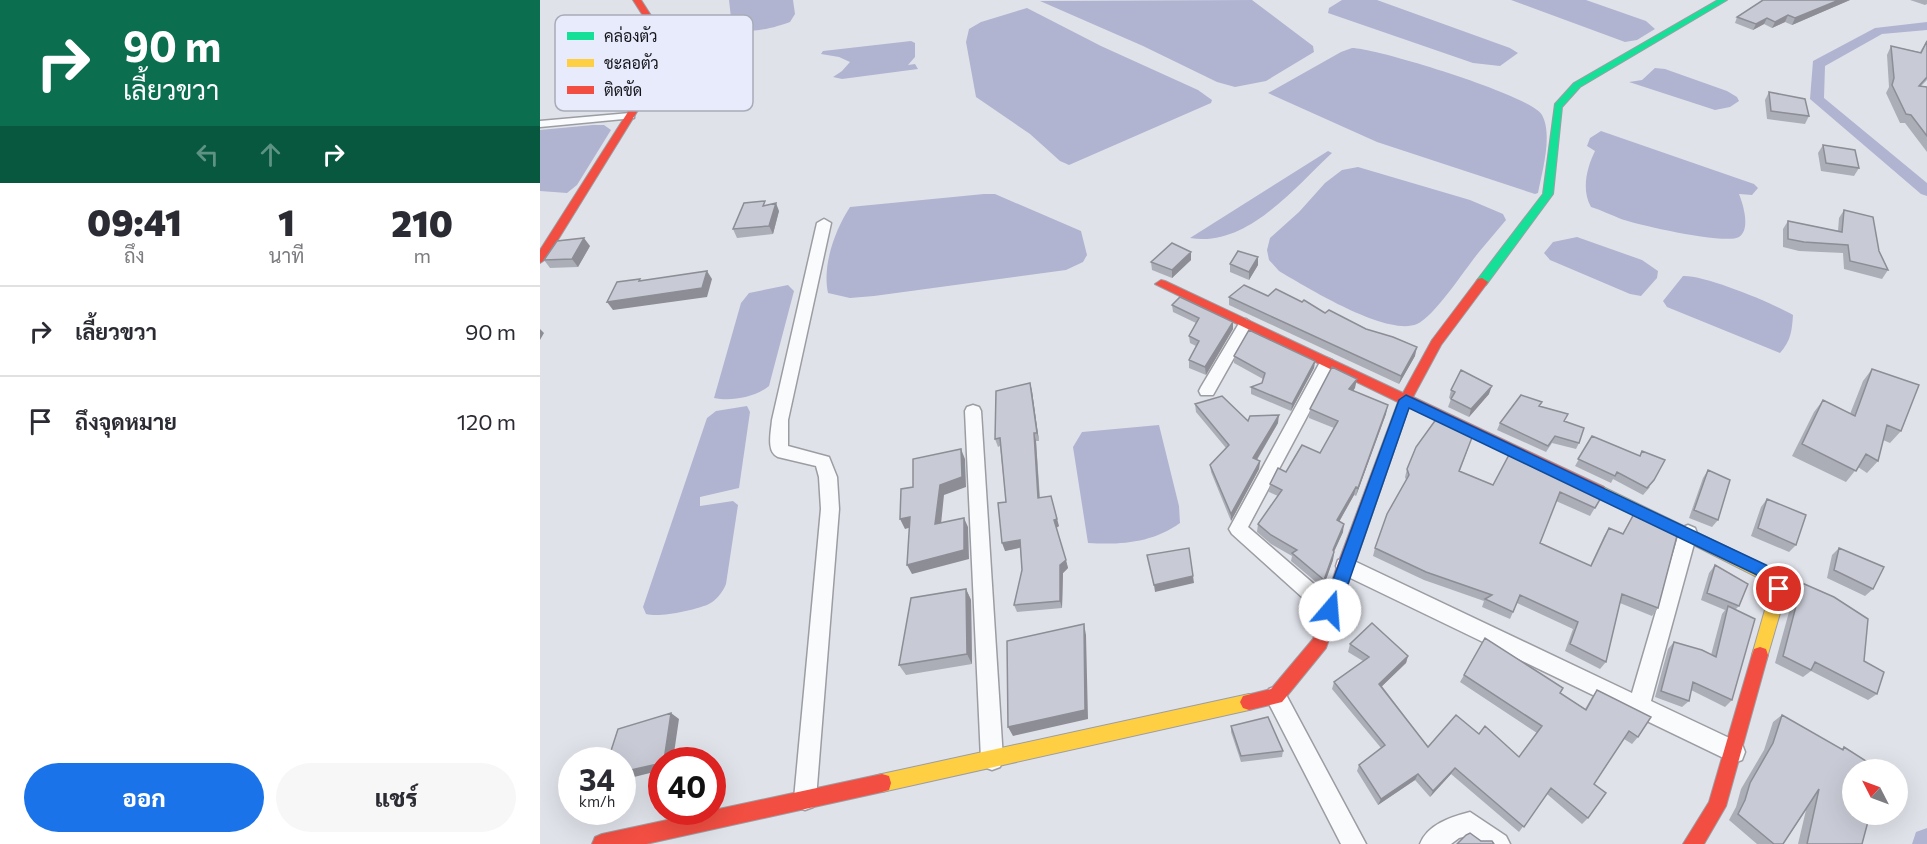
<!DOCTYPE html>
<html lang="th">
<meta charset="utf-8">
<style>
:root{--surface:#fff;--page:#f7f7f7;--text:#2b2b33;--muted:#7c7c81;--line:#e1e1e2;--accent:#1a73e8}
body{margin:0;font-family:Commissioner,Sarabun,sans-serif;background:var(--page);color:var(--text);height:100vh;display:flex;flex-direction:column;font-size:22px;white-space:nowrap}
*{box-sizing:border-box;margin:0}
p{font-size:20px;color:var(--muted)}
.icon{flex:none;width:33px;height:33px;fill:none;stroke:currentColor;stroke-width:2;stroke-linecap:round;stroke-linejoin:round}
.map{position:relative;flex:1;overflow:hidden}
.details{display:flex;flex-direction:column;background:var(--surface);width:540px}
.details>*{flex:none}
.top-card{background:#0b6e4f;color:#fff;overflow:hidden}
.needle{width:39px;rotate:312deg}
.buttons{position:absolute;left:1302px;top:759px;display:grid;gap:12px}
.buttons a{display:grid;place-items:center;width:66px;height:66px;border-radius:50%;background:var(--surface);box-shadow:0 6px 24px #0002;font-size:30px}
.speed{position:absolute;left:18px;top:747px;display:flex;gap:12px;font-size:30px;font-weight:700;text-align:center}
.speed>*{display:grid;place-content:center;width:78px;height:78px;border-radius:50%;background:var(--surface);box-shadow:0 6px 24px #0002;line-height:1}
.speed small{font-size:15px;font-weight:400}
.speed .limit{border:9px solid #d22;background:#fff;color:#111}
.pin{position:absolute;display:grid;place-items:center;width:51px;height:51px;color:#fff;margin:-26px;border:3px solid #fff;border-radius:50%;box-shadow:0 2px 6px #0007}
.me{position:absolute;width:66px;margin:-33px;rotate:18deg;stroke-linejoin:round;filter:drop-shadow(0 0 4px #0008)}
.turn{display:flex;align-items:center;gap:21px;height:126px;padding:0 24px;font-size:27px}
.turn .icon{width:78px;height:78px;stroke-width:2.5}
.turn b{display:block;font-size:42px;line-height:51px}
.lanes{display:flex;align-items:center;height:57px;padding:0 24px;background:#0003;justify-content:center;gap:30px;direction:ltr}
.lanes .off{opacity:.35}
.eta{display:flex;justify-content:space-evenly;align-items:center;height:102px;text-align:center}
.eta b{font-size:36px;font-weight:800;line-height:42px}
.action{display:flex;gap:12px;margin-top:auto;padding:12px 24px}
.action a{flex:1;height:69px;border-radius:36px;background:var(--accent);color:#fff;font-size:24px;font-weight:800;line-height:69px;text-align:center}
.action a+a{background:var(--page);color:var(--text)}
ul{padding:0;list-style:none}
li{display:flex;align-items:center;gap:18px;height:90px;padding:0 24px;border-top:2px solid var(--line)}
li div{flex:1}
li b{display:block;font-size:22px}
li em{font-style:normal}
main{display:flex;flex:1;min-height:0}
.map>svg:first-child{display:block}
</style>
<main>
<section class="details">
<div class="top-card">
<div class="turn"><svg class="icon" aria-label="right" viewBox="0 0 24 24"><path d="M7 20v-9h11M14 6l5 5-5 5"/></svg><div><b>90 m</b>เลี้ยวขวา</div></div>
<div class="lanes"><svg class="icon off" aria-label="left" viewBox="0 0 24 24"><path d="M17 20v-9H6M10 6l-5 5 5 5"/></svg><svg class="icon off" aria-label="ahead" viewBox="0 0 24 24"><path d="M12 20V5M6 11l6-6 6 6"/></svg><svg class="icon" aria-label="right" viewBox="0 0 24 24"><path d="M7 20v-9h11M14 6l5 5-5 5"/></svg></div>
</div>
<div class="eta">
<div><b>09:41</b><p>ถึง</p></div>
<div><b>1</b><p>นาที</p></div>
<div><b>210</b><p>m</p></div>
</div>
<ul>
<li><svg class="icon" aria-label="right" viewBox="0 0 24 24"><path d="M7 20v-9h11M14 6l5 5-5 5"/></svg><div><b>เลี้ยวขวา</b></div><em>90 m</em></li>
<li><svg class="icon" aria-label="arrive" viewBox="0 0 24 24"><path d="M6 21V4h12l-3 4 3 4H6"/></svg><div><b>ถึงจุดหมาย</b></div><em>120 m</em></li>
</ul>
<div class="action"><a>ออก</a><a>แชร์</a></div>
</section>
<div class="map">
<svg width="1387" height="844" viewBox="0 0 1387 844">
<rect width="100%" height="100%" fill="#e0e2ea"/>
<path fill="#b0b4d1" d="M189 0H253L255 14 250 22C237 27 206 36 196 26L202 20 191 18Z
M712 0 773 46 774 52 726 81 695 87 677 82 603 46 500 1Z
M802 0H837L970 48 978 53 960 66 933 63 788 13 789 8Z
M971 0H1046L1106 21 1115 29 1097 40 1085 42Z
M487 8 561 46 658 90 672 100 671 103 529 165 520 161 490 134 436 97 426 42 429 29 441 22Z
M371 41 375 43V57L368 65 375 64 378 69 302 79 293 77 302 71 310 62 299 57 281 54 283 51Z
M812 48C836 48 993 96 1002 115 1013 135 1002 172 998 193L995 194 837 142 728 93 801 52Z
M1115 68 1125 69 1187 91 1197 97 1199 101 1190 107 1175 110 1089 82 1102 80Z
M53 125H64L71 130 37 185 27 193 0 191V130Z
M1061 131 1214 184 1218 188 1212 195 1199 194C1203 204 1211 229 1199 237 1186 245 1098 225 1081 219 1071 215 1061 210 1051 207 1041 190 1047 167 1055 151L1047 146 1050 138Z
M788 151 792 153C755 187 707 248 650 238Z
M818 167 930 200 963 214 966 220C957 231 948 241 939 252 925 269 895 316 877 324 847 337 766 287 739 271L729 260 727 250 730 238 759 212 785 183 802 170Z
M444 194H455L541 231 547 255 543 262 526 270 334 296 310 298 288 293C282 265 295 230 310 207Z
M1037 237 1102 260 1118 271 1117 278 1101 296 1090 294 1010 260 1004 253 1013 242Z
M1143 276C1165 275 1233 303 1253 315 1252 330 1251 341 1240 353L1127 307 1123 301Z
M248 285 254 291 229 386C216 397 191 402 174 398L201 303 209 293Z
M207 406 210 412 199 488 160 497V506L193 501 198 505 186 584C183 592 176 601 167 605 153 610 121 618 106 614L103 607 167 418 176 411Z
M619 425 639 506 640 523C612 543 581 545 548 543L533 447 542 432Z"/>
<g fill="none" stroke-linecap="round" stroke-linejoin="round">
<path fill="#b0b4d1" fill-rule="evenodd" d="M1387 22V30L1342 34 1285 66 1284 98 1387 183V196L1381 194 1270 99 1273 61 1335 28Z
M1387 828V844H1372L1376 832Z"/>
<g stroke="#9c9da3" stroke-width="3">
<path id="street" d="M90 113 94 114V118L0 127V121Z
M284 219 291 223 248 420V446L289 457 297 477 299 509 276 799 273 807 265 810 257 807 254 799 281 509 279 477 276 466 238 457C226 452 231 432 232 420L277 223Z
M706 319 713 324 673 395H661L659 391 661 387 701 320Z
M787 358 792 360 795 364 708 527 797 604 800 610 797 616 790 619 783 616 692 534 689 529 779 364 782 360Z
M433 405 439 407 441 411 463 759 460 767 452 770 444 767 441 759 425 411 427 407Z
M1148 525 1155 528 1157 533 1111 701 1202 744 1205 752 1202 760 1194 763 798 572 796 566 798 560 805 558 812 560 1092 693 1139 533 1141 528Z
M736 686 743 689 826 844H801L725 696 729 689Z
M930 812 966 836 970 844H938L927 836 919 838 911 844H880C888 824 911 817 930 812Z"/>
</g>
<g stroke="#9c9da3" stroke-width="2">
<path id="fast" d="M1178 0H1187L1040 87 1022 107 1013 194 946 285H938L936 282 938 279 1003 194 1015 104 1034 83Z"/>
</g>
<g stroke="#9c9da3" stroke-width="2">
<path id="slow" d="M1059 485 1241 573 1247 589 1226 661 1220 663 1214 661 1212 655 1231 589 1229 583 1054 495 1052 491 1054 487Z
M709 694 715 696 718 702 715 708 709 710 342 792 335 790 333 783 335 776 342 774Z"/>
</g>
<g stroke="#9c9da3" stroke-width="2">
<path id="jam" d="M93 0H101L126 39 124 68 6 259 0 263V250L116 68 118 39Z
M942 278 948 282 901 345 873 397 1064 487 1066 491 1064 495 1059 497 1054 495 869 407 786 648 742 702 709 710 703 708 700 702 703 696 731 689 773 639 797 566 858 402 615 284 621 280 625 281 863 393 892 340 938 279Z
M1220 647 1226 649 1228 655 1186 806 1164 844H1143L1169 802 1212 655 1214 649Z
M342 774 349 776 351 783 349 790 342 792 106 844H52L55 837 62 834Z"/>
</g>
<use href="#street" fill="#fafbfc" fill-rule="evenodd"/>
<use href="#fast" fill="#16e098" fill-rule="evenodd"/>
<use href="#slow" fill="#ffcf43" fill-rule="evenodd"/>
<use href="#jam" fill="#f24e42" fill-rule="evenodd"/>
</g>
<path fill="#acaeb7" d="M1223 0H1310L1252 25 1245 22 1232 28 1224 24 1213 30 1195 23 1197 17Z
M1370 0H1387V4L1385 5Z
M1387 40V80L1381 86 1387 87V152L1365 123H1360L1346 93 1349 87 1347 55 1351 46 1380 52Z
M1229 92 1269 116 1265 124 1227 119 1225 100Z
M1283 145 1319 168 1314 176 1281 171 1278 153Z
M1304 210 1339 251 1348 270 1342 279 1304 269 1303 253 1259 251 1243 247V229L1248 221 1298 231 1299 218Z
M239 211 233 234 197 238 193 229Z
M50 246 38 267 10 268 4 260Z
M651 252V260L632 278 612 270 611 262Z
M690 264 718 265 709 280 690 272Z
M728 296 762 302 875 356 859 384 689 305V297Z
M632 305 693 329 666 375 649 368V360L656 346 650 343 649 336 656 323 633 312Z
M694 356 775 361 774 368 751 411 711 394V387L722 383 723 379 694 363Z
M1332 369 1361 431 1350 443 1343 440 1338 461 1327 473 1318 467 1306 482 1252 456 1274 412 1283 400 1310 414 1323 381Z
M490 383 492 391 499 441H496L500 498 519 526 516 528 528 568 523 573 522 608 477 612 474 605 482 570 480 548 465 551 466 502 460 446 458 447 455 439Z
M815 388 813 391 846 414 816 496 814 495 799 522 803 532 794 552 793 560 783 588 751 561 752 556 731 544 717 532 718 524 738 496 729 492 730 484 746 472 780 453 794 428 769 418 770 409Z
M911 390 949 394 929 417 908 407 911 399 909 398Z
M655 404 708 421 738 423 717 460 720 461 719 469 691 521 671 472 670 465 686 448 656 412Z
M1000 406 1025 421 1039 443 1036 449 1012 443 1006 452 957 430 960 423Z
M1052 436 1110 487 1103 495 1073 479 1071 483 1035 466Z
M930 443 920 471 953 485 1062 496 1050 516 1016 501 1000 543 1050 566 1064 536 1069 528 1083 533 1095 512 1118 608 1112 616 1080 603 1066 662 1060 669 1025 651 1033 629 977 603 970 619 942 607 944 601 884 580 833 556 835 548 866 480 865 477 867 469Z
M1168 470 1178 520 1172 527 1149 518 1163 478Z
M1227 499 1256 545 1249 552 1211 536 1221 507Z
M1299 548 1333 589 1325 596 1287 578 1292 555Z
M1175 565 1199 606 1195 610 1192 700 1185 707 1151 690 1149 701 1142 707 1115 697 1128 649 1134 642 1171 655 1182 614 1185 610 1161 600 1169 573Z
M1262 583 1324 661 1337 694 1328 700 1271 671 1263 677 1235 663 1255 590Z
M426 589 431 600 432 664 366 675 359 665Z
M810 644 868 656 866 663 842 686 888 747 939 734 979 757 997 733 920 682 924 675 1020 693 1045 709 1052 697 1057 690 1098 737 1092 744 1084 739 1054 784 1048 818 1042 824 1007 794 979 832 911 774 890 797 875 780 838 805 817 771 819 765 841 748 792 689 794 682 823 661 808 652Z
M1242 715 1301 749 1304 747 1312 814H1334L1329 817 1322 844H1258L1266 810 1243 844H1217L1189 820 1196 807 1201 789 1224 750 1233 722Z
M691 726 743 751 742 757 701 762 691 732Z"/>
<path fill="#8c8d95" d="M1299 0H1310L1252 25 1255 18Z
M1248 15 1245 22 1232 28 1235 22Z
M1227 18 1224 24 1213 30 1216 24Z
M236 203 239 211 233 234 229 226Z
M44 238 50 246 38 267 32 259Z
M651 252V260L632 278V270Z
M718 257V265L709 280V272Z
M167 271 172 279 167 297 73 310 67 302Z
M693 322V329L666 375 665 367Z
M0 329 4 333 0 340Z
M877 347 875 356 859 384 861 376Z
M775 361 774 368 751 411 752 404Z
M817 379 815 388 808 398 809 389Z
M490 383 492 391 499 441 497 433Z
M952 386 949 394 929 417 931 409Z
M848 405 846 414 816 496 818 488Z
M739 415 738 423 713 466V458Z
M494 433 496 441 500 506 498 498Z
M421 449 425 459 426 487 404 495 400 534 395 524 400 485Z
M720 461 719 469 691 521V514Z
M816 487 814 495 795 529 797 520Z
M511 496 519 526 516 528 514 520Z
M370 517 375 526 365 529 360 519Z
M424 518 428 527 429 559 372 574 367 565Z
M804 524 803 532 791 558 793 550Z
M480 540 482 547 465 551 462 543Z
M794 552 793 560 783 588 784 580Z
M526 560 528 568 523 573 522 608 520 601V565Z
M653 576 654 583 615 592 614 585Z
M426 589 431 600 432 664 427 654Z
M544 624 546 635 548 719 473 736 468 727Z
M868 656 866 663 837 691 839 684Z
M131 713 139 719 133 760H124Z
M122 763V770L82 780V772Z
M915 768 911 774 890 797 893 791Z
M878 774 875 780 838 805 841 799Z"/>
<path fill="#c8cad5" stroke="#8c8d95" stroke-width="1.5" d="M1223 0H1299L1255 18 1248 15 1235 22 1227 18 1216 24 1197 17Z
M1387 41V77L1379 86 1387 87V136L1371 115 1366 114 1352 85 1354 78 1351 46 1381 53Z
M1229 92 1265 99 1269 116 1231 111Z
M1283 145 1315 150 1319 168 1286 163Z
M225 201 223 206 236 203 229 226 193 229 204 203Z
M1304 210 1333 217 1339 251 1348 270 1310 261 1308 245 1264 242 1248 239V221L1302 232Z
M44 238 32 259 4 260 17 241Z
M632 243 651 252 632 270 611 262Z
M698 251 718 257 709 272 690 264Z
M167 271 162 288 67 302 77 282 100 279 99 281Z
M704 285 728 296 736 289 762 302 764 300 785 313 789 310 826 329 853 337 877 347 861 376 689 297Z
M640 297 693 322 665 367 649 360 659 341 649 336 659 318 632 305Z
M709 330 775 361 752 404 711 387 722 383 725 373 694 356Z
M792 367 817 379 809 389 848 405 818 488 816 487 797 520 804 524 793 550 794 552 784 580 752 553 757 550 731 535 718 524 742 490 730 484 738 468 746 472 762 445 780 453 798 421 770 409Z
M1332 369 1379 385 1361 431 1347 425 1338 461 1326 454 1316 471 1262 444 1283 400 1315 416Z
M921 370 952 386 931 409 911 399 915 392 911 390Z
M490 383 497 433H494L498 498 511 496 517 519 514 520 526 560 520 565V601L474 605 482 570 480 540 462 543 458 503 466 502 460 438 455 439 456 391Z
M981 395 1002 402 999 406 1028 414 1024 421 1044 428 1039 443 1015 436 1008 446 960 423Z
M682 396 708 421 710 416 739 415 713 458 720 461 691 514 670 465 689 445 655 404Z
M897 418 933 435 919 471 953 485 970 453 1062 496 1055 508 1020 492 1000 543 1051 566 1069 528 1083 534 1095 512 1138 532 1118 608 1082 594 1066 662 1030 644 1038 622 980 595 973 612 945 599 952 595 886 572 835 548 847 514 869 475 867 469 876 447Z
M1052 436 1100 456 1102 451 1125 460 1114 480 1107 488 1077 472 1075 476 1038 459Z
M421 449 422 477 400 485 395 524 424 518V550L367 565 370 517 360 519 361 489 373 487V459Z
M1168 470 1190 480 1178 520 1154 510Z
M1227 499 1266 515 1256 545 1218 528Z
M649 548 653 576 614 585 607 555Z
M1299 548 1344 567 1333 589 1294 570Z
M1175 565 1208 584 1199 606 1167 593Z
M1262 583 1294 597 1328 619 1324 661 1344 672 1337 694 1275 662 1271 670 1243 656Z
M426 589 427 654 359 665 371 598Z
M1188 606 1215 619 1192 700 1153 682 1149 701 1121 691 1134 642 1162 650 1176 657Z
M832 623 868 656 839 684 888 747 916 715 939 734 945 726 979 757 1002 726 924 675 945 638 1023 688 1020 693 1046 710 1057 690 1111 717 1098 737 1089 731 1054 784 1066 793 1048 818 1011 788 984 827 915 768 893 791 878 774 841 799 819 765 845 745 794 682 829 657 810 644Z
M544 624 545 710 468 727 467 641Z
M131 713 124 760H122V763L82 772V760H68L78 729Z
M1242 715 1303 750 1304 747 1340 770H1312V814H1330L1322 844H1267L1279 789 1243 844H1234L1198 814 1205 800 1210 783 1233 743Z
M728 717 743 751 701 756 691 726Z
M930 833 941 841H952L954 844H917L926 835Z"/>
<path fill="#1a73e8" stroke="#114b97" stroke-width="1.5" d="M866 395 1226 565 1240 573 1247 589 1245 594 1239 596 1233 594 1228 582 1215 574 869 408 799 610 796 616 790 618 785 616 782 610 859 400Z"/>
<rect x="15" y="15" width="198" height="96" rx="9" fill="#e8ebfc" stroke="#a8abb8" stroke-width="1.5"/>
<rect x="27" y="32" width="27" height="8" fill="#16e098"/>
<rect x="27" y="59" width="27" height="8" fill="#ffcf43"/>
<rect x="27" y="86" width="27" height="8" fill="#f24e42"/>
<g font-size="16" fill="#14151a">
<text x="64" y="42">คล่องตัว</text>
<text x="64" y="69">ชะลอตัว</text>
<text x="64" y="96">ติดขัด</text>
</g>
</svg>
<div class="buttons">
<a><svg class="needle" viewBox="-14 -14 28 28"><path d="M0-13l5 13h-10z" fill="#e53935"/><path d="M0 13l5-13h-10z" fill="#7c7c81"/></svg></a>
</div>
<div class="speed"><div>34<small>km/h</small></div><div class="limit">40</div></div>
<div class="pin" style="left:1239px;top:589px;background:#d93025"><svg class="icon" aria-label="arrive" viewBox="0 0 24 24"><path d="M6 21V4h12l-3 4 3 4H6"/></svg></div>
<svg class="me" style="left:790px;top:610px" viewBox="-20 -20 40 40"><circle r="19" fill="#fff"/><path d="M0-13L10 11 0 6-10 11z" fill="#1a73e8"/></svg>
</div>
</main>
